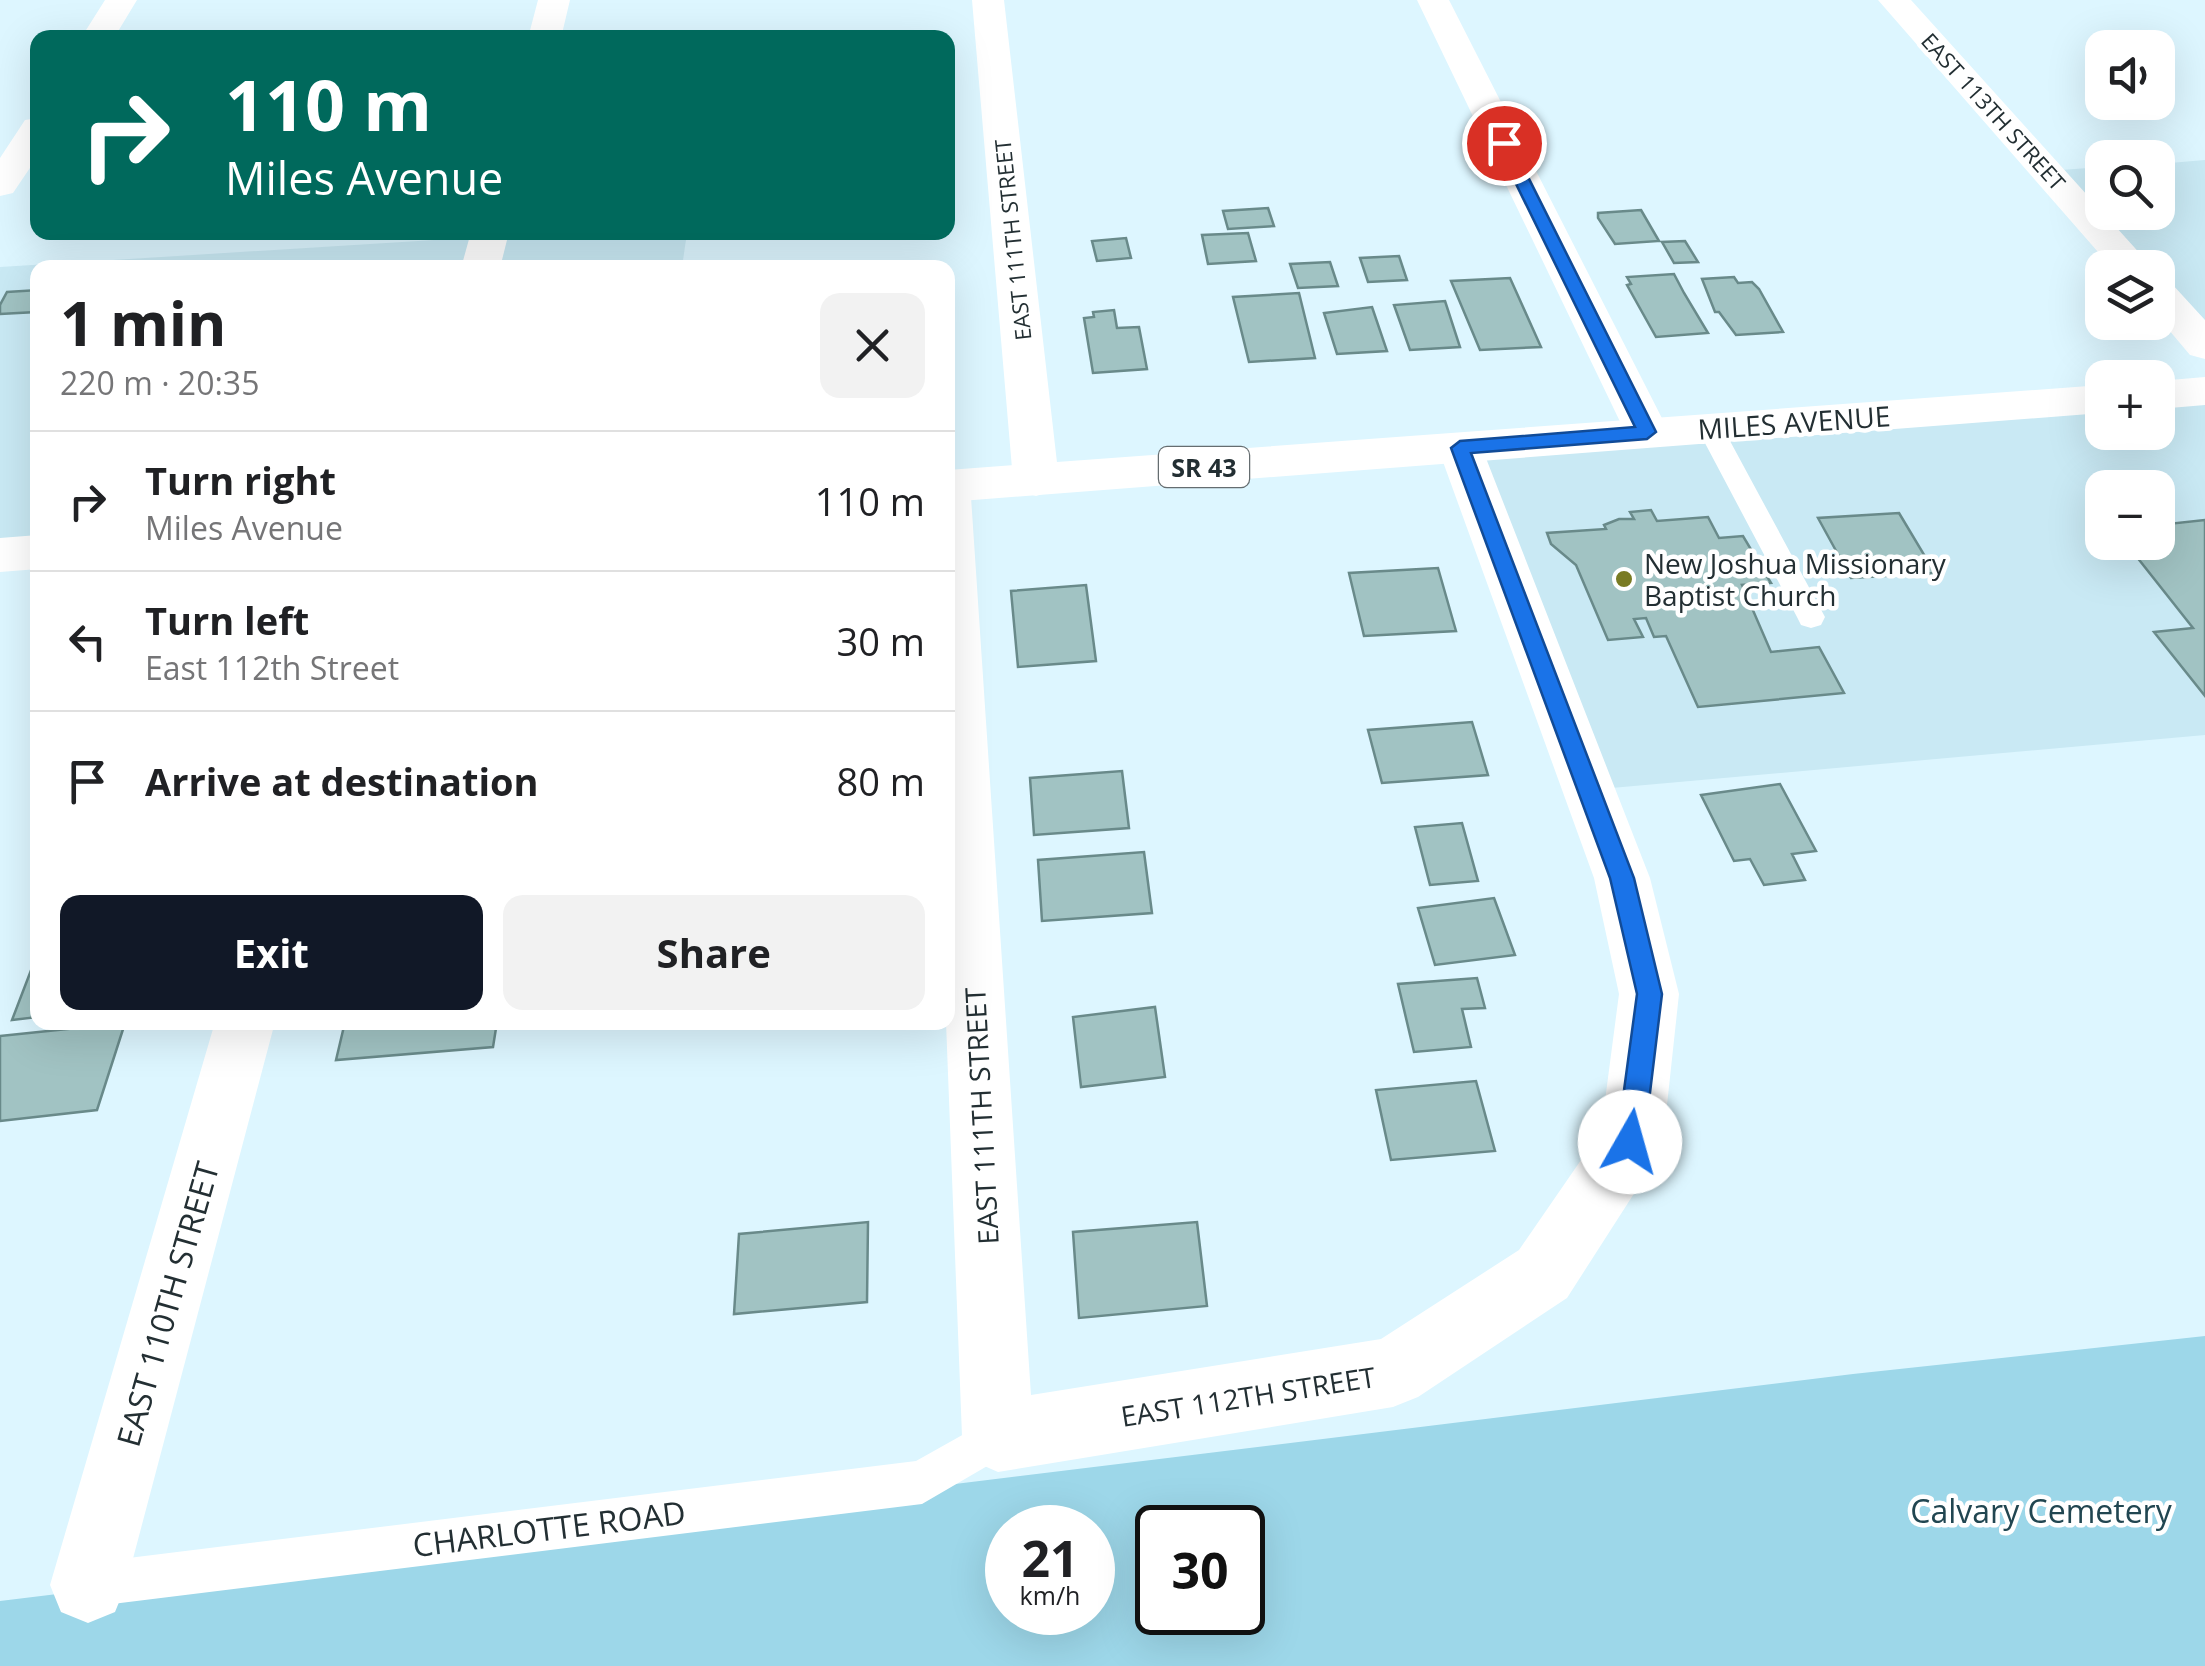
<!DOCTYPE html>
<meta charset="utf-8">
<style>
:root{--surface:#fff;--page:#f2f2f2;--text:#202124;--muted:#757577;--line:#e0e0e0;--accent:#111827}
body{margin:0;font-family:"Open Sans",sans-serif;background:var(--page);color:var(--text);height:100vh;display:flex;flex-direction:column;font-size:38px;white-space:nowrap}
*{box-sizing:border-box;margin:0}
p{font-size:32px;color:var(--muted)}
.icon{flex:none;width:55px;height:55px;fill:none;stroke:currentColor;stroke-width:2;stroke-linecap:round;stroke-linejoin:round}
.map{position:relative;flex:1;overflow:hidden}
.panel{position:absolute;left:30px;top:260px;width:925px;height:770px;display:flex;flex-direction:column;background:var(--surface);border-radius:20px;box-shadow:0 10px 40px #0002}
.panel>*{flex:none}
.guide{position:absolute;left:30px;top:30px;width:925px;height:210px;border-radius:20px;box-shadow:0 10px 40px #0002;background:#00695c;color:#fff;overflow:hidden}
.tools{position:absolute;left:2085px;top:30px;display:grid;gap:20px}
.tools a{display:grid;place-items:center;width:90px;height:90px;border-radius:20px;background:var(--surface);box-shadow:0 10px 40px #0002;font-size:50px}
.speed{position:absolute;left:985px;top:1505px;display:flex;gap:20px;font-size:50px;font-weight:700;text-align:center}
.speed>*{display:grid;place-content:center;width:130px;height:130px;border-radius:50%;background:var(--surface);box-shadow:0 10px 40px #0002;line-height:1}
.speed small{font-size:25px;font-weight:400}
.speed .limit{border:5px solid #111;border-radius:15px;background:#fff;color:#111}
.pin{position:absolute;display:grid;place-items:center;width:85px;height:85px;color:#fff;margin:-42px;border:5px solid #fff;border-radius:50%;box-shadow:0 2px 10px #0007}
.me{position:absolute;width:110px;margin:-55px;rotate:7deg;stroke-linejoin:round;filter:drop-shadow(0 0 8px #0008)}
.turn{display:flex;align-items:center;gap:35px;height:210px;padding:0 30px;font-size:45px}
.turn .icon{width:130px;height:130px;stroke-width:2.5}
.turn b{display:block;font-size:70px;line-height:85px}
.round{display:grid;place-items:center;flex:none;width:105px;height:105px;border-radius:20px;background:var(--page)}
.head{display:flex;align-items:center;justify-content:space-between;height:170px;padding:0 30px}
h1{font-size:60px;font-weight:700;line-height:75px}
.primary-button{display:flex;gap:20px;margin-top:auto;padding:20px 30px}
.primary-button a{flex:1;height:115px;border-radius:20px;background:var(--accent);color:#fff;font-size:40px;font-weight:700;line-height:115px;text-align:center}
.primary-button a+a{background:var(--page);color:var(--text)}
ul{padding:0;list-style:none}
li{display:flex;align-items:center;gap:30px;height:140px;padding:0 30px;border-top:2px solid var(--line)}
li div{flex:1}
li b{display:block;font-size:38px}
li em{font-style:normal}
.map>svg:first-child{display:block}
</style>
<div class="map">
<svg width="2205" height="1666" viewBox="0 0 2205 1666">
<rect width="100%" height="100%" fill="#ddf6ff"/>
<path fill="#c9e9f4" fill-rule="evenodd" d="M2205 160V346L2158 293V268L2134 267 2047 171 2102 167V212H2158V164Z
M548 233H687L682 267 38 268 37 552 0 555V267Z
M2205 391V735L1589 790 1460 448 2102 399V432H2158V395ZM2102 488H2158V542H2102Z"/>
<path fill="#9dd7e9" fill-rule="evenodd" d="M2205 1336V1666H0V1601L1853 1374ZM1008 1528H1092V1612H1008ZM1158 1528H1242V1612H1158Z"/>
<path fill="#a1c3c3" stroke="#698a8a" stroke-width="2.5" d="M1268 208 1274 226 1228 229 1223 211Z
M1641 210 1659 241 1615 244 1598 218V213Z
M1248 233 1256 261 1208 264 1202 235Z
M1126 238 1131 258 1097 261 1092 241Z
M1685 241 1698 262 1674 263 1662 242Z
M1399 256 1407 280 1368 282 1360 258Z
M1330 262 1338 286 1298 288 1290 264Z
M1674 274 1684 293 1708 333 1656 337 1627 285 1631 284 1627 277Z
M1734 277 1738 283 1752 282 1759 289 1783 332 1736 335 1719 312H1715L1702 279Z
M1510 278 1541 347 1480 350 1451 281Z
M38 290 36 312 0 314V305L7 292Z
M1299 293 1315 358 1249 362 1233 297Z
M1445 301 1460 347 1410 350 1394 305Z
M1372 307 1387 351 1337 354 1324 313Z
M1114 310 1117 328 1139 327 1147 369 1093 373 1084 318 1094 317 1093 312Z
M1651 510 1657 521 1708 517 1719 538 1743 536 1771 583 1742 585 1771 652 1819 647 1844 693 1698 707 1666 636 1654 637 1646 618 1634 619 1643 637 1608 640 1576 565 1551 544 1547 533 1606 529 1604 525 1619 519H1634L1630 512Z
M1899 513 1935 573 1851 578 1818 518Z
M2205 520V696L2154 632 2193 628 2125 542H2158V525Z
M1438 568 1456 631 1364 636 1349 573Z
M1086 585 1096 661 1018 667 1011 591Z
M1472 722 1488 775 1382 783 1368 730Z
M1122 771 1129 828 1034 835 1030 778Z
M1780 784 1816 851 1792 854 1805 880 1764 885 1750 859 1734 861 1701 795Z
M1462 823 1478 881 1430 885 1415 827Z
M1144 852 1152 913 1042 921 1038 860Z
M1494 898 1515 955 1435 965 1418 908Z
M38 952V1017L12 1020Z
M1477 978 1485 1008 1462 1009 1471 1047 1414 1052 1398 984Z
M1155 1007 1165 1077 1081 1087 1073 1017Z
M345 1022H497L493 1047 336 1060Z
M125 1023 97 1110 0 1121V1036Z
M1476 1081 1495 1151 1391 1160 1376 1090Z
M868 1222 867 1302 734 1314 739 1234Z
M1197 1222 1207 1306 1079 1318 1073 1232Z"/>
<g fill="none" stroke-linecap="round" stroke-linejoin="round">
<path fill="#fff" fill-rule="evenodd" d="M1710 419 1723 428 1825 617 1821 625 1811 628 1801 625 1797 617 1697 428Z
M998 1415 1013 1421 1019 1436 1013 1451 922 1504 88 1607 72 1601 66 1585 72 1569 88 1563 916 1461Z"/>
<path fill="#fff" fill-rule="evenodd" d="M105 0H137L114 38H81Z
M538 0H570L561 38H528Z
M972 0H1004L1059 480 1052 491 1036 496 1020 491 1013 480Z
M1417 0H1449L1669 432 1662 442 1647 447 1632 442 1625 432Z
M1878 0H1911L2153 268H2112Z
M38 118V156L13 193 0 196V158L25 120Z
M471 232H509L500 268H461Z
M2158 281 2172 284 2205 320V359L2190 355 2158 317Z
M1460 433 1476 437 1482 448 1650 878 1679 994 1663 1142 1653 1164 1567 1298 1418 1397 1393 1407 998 1472 973 1461 962 1436 946 1022 948 481 964 486 971 497 1031 1395 1381 1339 1519 1250 1601 1131 1619 994 1594 878 1438 448 1444 437Z
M215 1022H275L126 1585 115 1612 88 1623 61 1612 50 1585Z"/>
<path fill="#fff" fill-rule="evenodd" d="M2205 377V405L2158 409V381Z
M2102 385V413L948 502V470Z
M38 535V569L0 572V538Z"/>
</g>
<path fill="#1a73e8" stroke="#114b97" stroke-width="2.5" d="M1504 139 1511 143 1656 432 1647 439 1471 453 1634 878 1662 994 1644 1142 1640 1151 1630 1155 1621 1151 1617 1142 1637 994 1610 878 1451 448 1460 441 1635 427 1496 143Z"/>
<circle fill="#797b23" stroke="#fff" stroke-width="4" cx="1624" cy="579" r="10"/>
<g text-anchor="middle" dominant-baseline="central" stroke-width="9" stroke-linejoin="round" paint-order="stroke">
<g font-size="22" fill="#232f33" stroke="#fff">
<text transform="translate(1994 111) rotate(48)">EAST 113TH STREET</text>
<text transform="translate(1012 240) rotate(-96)">EAST 111TH STREET</text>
</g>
<rect fill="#fff" stroke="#656d70" stroke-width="2.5" x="1159" y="447" width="90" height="40" rx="8"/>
<g font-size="25" font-weight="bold" fill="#232f33">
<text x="1204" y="467">SR 43</text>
</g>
<g font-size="28" fill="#232f33" stroke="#fff">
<text transform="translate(1794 422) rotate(-4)">MILES AVENUE</text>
<text transform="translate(981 1116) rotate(-93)">EAST 111TH STREET</text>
<text transform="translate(1248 1396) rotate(-9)">EAST 112TH STREET</text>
</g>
<g font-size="28" fill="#232f33" stroke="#fff" text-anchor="start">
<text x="1644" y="563">New Joshua Missionary<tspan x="1644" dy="32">Baptist Church</tspan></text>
</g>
<g font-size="32" fill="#232f33" stroke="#fff">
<text transform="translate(167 1304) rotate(-74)">EAST 110TH STREET</text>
<text transform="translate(549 1528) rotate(-7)">CHARLOTTE ROAD</text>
</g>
<g font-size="32" fill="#214651" stroke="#fff">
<text x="2041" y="1510">Calvary Cemetery</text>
</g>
</g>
</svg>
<div class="tools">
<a><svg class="icon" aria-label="sound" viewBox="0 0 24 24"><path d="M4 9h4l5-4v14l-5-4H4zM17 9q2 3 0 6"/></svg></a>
<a><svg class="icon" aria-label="search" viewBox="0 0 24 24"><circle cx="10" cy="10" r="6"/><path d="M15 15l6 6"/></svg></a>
<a><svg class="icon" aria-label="layers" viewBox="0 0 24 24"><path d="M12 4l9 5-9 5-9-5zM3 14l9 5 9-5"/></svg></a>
<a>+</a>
<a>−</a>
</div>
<div class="speed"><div>21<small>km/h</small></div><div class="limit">30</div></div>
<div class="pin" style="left:1504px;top:143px;background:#d93025"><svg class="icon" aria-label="arrive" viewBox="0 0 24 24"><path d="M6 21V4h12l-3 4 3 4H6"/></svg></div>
<svg class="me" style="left:1630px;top:1142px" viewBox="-20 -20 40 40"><circle r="19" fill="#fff"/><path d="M0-13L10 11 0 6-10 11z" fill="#1a73e8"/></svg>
<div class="guide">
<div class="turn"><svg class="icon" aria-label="right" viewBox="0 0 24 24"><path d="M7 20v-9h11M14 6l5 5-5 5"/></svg><div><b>110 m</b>Miles Avenue</div></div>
</div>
<section class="panel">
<div class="head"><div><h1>1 min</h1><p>220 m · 20:35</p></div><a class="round"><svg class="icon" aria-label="close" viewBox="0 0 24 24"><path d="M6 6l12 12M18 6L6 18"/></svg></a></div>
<ul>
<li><svg class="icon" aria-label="right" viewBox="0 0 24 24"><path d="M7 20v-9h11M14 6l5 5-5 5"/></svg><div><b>Turn right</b><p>Miles Avenue</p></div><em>110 m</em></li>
<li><svg class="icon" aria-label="left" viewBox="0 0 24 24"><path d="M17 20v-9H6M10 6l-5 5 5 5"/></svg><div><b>Turn left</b><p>East 112th Street</p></div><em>30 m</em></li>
<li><svg class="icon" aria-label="arrive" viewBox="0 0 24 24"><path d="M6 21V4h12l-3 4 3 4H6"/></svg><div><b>Arrive at destination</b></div><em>80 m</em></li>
</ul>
<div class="primary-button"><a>Exit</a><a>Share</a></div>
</section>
</div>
